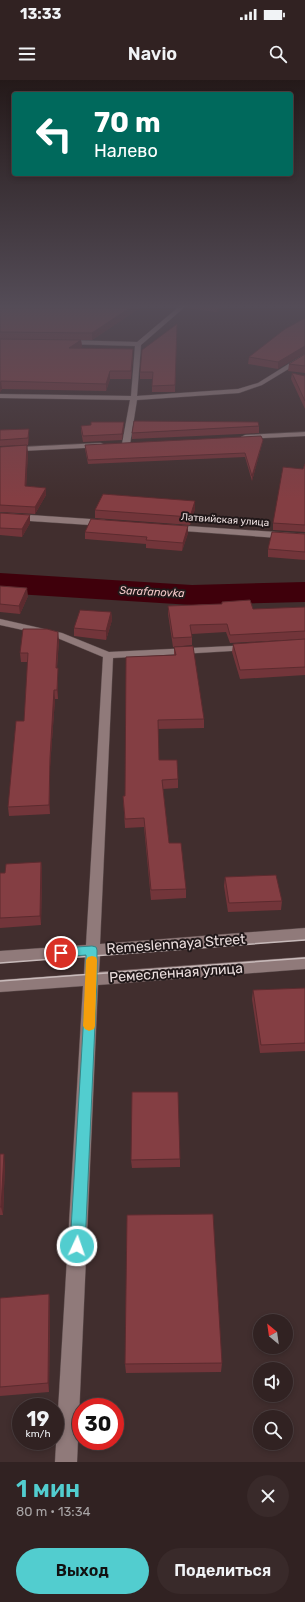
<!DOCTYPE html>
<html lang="ru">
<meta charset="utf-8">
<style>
:root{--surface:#312222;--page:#392a2a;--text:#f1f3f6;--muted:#a8a4a5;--line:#4c3f40;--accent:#52cdcf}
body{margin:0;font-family:Rubik,sans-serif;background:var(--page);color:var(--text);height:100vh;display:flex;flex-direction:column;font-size:15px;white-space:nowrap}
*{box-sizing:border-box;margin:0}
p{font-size:13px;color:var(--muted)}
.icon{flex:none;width:22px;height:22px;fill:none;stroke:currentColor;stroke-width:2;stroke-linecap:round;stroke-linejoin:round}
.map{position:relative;height:1382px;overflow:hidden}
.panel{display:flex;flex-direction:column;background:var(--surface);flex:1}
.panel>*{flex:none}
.banner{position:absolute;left:12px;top:12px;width:281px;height:84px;border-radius:4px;box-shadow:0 2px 6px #0003,0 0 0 1px var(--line);background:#00695c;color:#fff;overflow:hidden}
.needle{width:26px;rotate:331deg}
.controls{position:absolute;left:253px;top:1234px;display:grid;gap:8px}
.controls a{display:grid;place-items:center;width:40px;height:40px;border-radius:50%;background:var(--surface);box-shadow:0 2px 6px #0003,0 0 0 1px var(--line);font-size:20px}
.speed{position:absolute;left:12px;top:1318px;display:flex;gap:8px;font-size:20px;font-weight:700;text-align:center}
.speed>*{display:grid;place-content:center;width:52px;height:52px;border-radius:50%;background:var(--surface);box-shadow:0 2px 6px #0003,0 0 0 1px var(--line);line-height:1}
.speed small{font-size:10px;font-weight:400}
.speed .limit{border:6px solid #d22;background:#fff;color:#111}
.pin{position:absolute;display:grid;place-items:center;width:34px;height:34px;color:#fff;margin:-17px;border:2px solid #fff;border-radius:50%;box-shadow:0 1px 4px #0007}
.me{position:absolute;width:44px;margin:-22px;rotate:3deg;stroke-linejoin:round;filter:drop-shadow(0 0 3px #0008)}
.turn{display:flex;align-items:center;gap:14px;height:84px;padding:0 16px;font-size:18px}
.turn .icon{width:52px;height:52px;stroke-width:2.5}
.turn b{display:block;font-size:28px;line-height:34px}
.round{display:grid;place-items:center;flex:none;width:42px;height:42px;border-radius:21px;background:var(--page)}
.summary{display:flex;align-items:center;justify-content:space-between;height:68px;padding:0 16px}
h1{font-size:24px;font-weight:600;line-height:30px;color:var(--accent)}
.cta{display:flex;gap:8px;margin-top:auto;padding:8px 16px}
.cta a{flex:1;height:46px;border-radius:24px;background:var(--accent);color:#111;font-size:16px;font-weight:600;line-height:46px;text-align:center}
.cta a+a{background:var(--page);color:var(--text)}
.status{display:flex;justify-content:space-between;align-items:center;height:28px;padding:0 20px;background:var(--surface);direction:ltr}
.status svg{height:11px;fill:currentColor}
header{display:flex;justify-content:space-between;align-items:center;height:52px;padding:0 16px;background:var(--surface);font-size:18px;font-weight:600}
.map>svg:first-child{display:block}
</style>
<div class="status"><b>13:33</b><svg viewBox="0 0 49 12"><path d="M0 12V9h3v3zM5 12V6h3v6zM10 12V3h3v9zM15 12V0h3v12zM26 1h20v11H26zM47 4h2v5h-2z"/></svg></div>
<header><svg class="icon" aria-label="menu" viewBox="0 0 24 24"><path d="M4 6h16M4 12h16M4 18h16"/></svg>Navio<svg class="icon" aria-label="search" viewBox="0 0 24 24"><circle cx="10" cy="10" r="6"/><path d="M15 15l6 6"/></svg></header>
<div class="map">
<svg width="305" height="1382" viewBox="0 0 305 1382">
<rect width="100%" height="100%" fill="#412e2e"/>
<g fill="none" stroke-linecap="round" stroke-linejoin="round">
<path fill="#3f000b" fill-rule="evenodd" d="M0 493 192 505 305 502V522L192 525 0 513Z"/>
<g stroke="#5a4a4a" stroke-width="1">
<path id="minor" d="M181 225H187L141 265 137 316 238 309 258 303 303 275 305 274V279L262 305 239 313 137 320 130 364 126 366 122 364 130 320 0 318V314L131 316 135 266 65 264 62 262 65 260 137 262Z
M305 352V356L245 359 241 357 245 355Z
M101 363 105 365 104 367 0 372V368Z
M0 433 105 440 109 443 105 446 0 439Z
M173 445 305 454V460L170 450 169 448 170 446Z
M0 539 62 553 109 572 252 565 253 567 248 570 113 578 100 864 305 848V860L100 875 99 892 305 877V889L98 905 77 1382H55L83 906 0 912V900L84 894 85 876 0 883V871L86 865 103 577 55 557 0 545Z"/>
</g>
<use href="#minor" fill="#907a7a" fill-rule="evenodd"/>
<path stroke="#c8baba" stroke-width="1.5" d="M0 883 305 860
M0 901 305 878"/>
</g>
<path fill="#72353a" d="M1 225H144L92 260H69H81L82 267 79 268 133 276 131 299H110L106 311 2 309 0 312V226Z
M159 225H179L176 227Z
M185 225H225L217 232 185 228Z
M305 238 278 289 248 284 249 277Z
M177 244 175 312H152V299H140V292Z
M305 274V293L288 291 289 284Z
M292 293 305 296V329L291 299Z
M124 342V348L122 360 83 362 81 351V346Z
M259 346V353L132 359V353Z
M29 349V355L28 365 0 366V350Z
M263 360 262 364 252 401 245 377 88 384 85 369V365Z
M0 367 28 372 26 406 46 408V415L35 434 0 432Z
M305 384V452L273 450V443L303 389Z
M195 429 190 445 95 438V430Z
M0 433 30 435V443L22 457 0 455Z
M188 446V453L182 471 146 468V464L85 459V452Z
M305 454V480L268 477V469Z
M0 506 28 516 20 534 0 532Z
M222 522 253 529 305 527V559L230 563 226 552 192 554V565L173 567 168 534V526L222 524Z
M111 532 112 540 106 560 74 556V548Z
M305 559V595L240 599 232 572 233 564Z
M59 560 57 588H58V619H55L50 687V734L9 736 8 727 24 641 28 582H21L20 573Z
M174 567 204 639V648L158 649 159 680 178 699V708L163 709 169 763 186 809V818L151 820 144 747 125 748 123 716H125L174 575Z
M41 782 42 791 41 845 0 848V793H5Z
M225 797 282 821 281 830 228 832 224 806Z
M305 908V971L260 973 252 919 253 910Z
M0 1074 5 1083 3 1135H0Z
M180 1079V1087L132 1088 131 1080Z
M49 1214 50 1224 49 1312 0 1316V1218Z
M222 1283 221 1292 126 1293 125 1284Z"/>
<path fill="#5c2b2f" d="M134 225H144L92 260V253Z
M217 225H225L217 232Z
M81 260 82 267 69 275V268Z
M305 266V273L278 289V282Z
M133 269V276L131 299V291Z
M110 291V299L106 311V304Z
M1 301 2 309 0 312V303Z
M124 342V348L122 360V354Z
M29 349V355L28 365V358Z
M263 360 262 364 252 401V396Z
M27 365 28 372 26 413 25 406Z
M46 408V415L35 434V427Z
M195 421V429L190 445V437Z
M30 435V443L22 457V449Z
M188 446V453L182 471 183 463Z
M27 508 28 516 20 534 19 526Z
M111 532 112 540 106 560V551Z
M58 552 59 560 56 596V588Z
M58 588V619L57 610Z
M54 610 55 619 50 687V734L49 725 50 678Z
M41 782 42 791 41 845 40 836Z
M4 1074 5 1083 3 1135 1 1127Z
M49 1214 50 1224 49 1312 48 1303Z"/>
<path fill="#843e43" stroke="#5c2b2f" d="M1 225H134L92 253 0 252V226Z
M305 238V266L278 282 249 277 285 249Z
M177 244 175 305 152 306 153 292H140L142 270Z
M0 259 81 260 69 268 133 269 131 291H110L106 304 1 301 0 303Z
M305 274V286L289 284Z
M292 293 305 296V321Z
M134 341 258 342 259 346 132 353Z
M91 342H124L122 354 83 356 81 346 91 345Z
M29 349 28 358 0 360V350Z
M261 356 263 360 252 396 245 373 88 380 85 365Z
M27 365 25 406 46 408 35 427 0 425V367Z
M305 384V445L273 443 283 387 303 389Z
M103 414 195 421 190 437 95 430Z
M0 433 30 435 22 449 0 448Z
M91 439 188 446 183 463 146 460 147 457 85 452Z
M272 452 305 454V472L268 469Z
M0 506 27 508 19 526 0 524Z
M250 520 253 529 305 527V551L230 555 227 544 190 545 192 557 173 558 168 526 222 524V522Z
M80 530 111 532 106 551 74 548Z
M23 549H47L58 552 56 588H58L57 610H54L50 678 49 725 8 727 16 641H24L28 573H20Z
M305 559V587L240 590 233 564Z
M193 566 204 639 158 640 159 680H177L178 699 162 700 169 763H181L186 809 151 810 144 738 125 739 123 716H125L126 577 176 575 174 567Z
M41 782 40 836 0 838V793H5L6 784Z
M276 795 282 821 229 823 225 797Z
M305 908V963L261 965 253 910Z
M132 1012H178L180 1079 131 1080Z
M0 1074H4L1 1127H0Z
M213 1134 222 1283 125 1284 127 1135Z
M49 1214 48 1303 0 1307V1218Z"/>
<linearGradient id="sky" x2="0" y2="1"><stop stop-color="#241919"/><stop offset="0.54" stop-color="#544c57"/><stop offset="1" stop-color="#544c57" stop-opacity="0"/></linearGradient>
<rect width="305" height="419" fill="url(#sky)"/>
<path fill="#52cdcf" stroke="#358587" d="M92 866 96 867 97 870V900L85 1166 82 1171 77 1173 72 1171 70 1166 86 900V875L61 877 57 876 56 873 57 870 61 868Z"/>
<path fill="#f59e0b" d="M92 876 96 877 97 880 95 946 94 949 89 951 85 949 83 946 86 880 88 877Z"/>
<g text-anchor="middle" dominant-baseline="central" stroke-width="4" stroke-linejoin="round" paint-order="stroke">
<g font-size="10" fill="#eadddd" stroke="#211819">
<text transform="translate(225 440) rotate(4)">Латвийская улица</text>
</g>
<g font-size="11" font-style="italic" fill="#f4c8c8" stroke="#211819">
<text transform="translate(152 512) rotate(3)">Sarafanovka</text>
</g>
<g font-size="14" fill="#eadddd" stroke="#211819">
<text transform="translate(176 864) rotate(-4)">Remeslennaya Street</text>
<text transform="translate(176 893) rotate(-4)">Ремесленная улица</text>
</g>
</g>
</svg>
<div class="controls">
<a><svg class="needle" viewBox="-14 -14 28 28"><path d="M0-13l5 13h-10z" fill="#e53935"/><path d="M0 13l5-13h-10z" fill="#a8a4a5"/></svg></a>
<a><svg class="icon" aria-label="sound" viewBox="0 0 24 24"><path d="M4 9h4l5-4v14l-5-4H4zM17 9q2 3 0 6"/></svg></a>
<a><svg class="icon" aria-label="search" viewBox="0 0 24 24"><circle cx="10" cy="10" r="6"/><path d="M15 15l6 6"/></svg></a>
</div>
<div class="speed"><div>19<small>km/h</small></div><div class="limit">30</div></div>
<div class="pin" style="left:61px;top:873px;background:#d93025"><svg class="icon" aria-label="arrive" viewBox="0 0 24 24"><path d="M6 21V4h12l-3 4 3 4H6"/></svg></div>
<svg class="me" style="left:77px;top:1166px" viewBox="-20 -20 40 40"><circle r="17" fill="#52cdcf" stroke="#fff" stroke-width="3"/><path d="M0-11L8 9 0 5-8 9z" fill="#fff"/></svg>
<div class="banner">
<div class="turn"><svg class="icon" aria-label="left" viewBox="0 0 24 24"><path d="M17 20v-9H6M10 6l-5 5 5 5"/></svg><div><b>70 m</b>Налево</div></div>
</div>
</div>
<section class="panel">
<div class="summary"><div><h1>1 мин</h1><p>80 m · 13:34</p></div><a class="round"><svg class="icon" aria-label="close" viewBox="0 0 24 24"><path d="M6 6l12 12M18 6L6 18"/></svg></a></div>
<div class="cta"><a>Выход</a><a>Поделиться</a></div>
</section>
